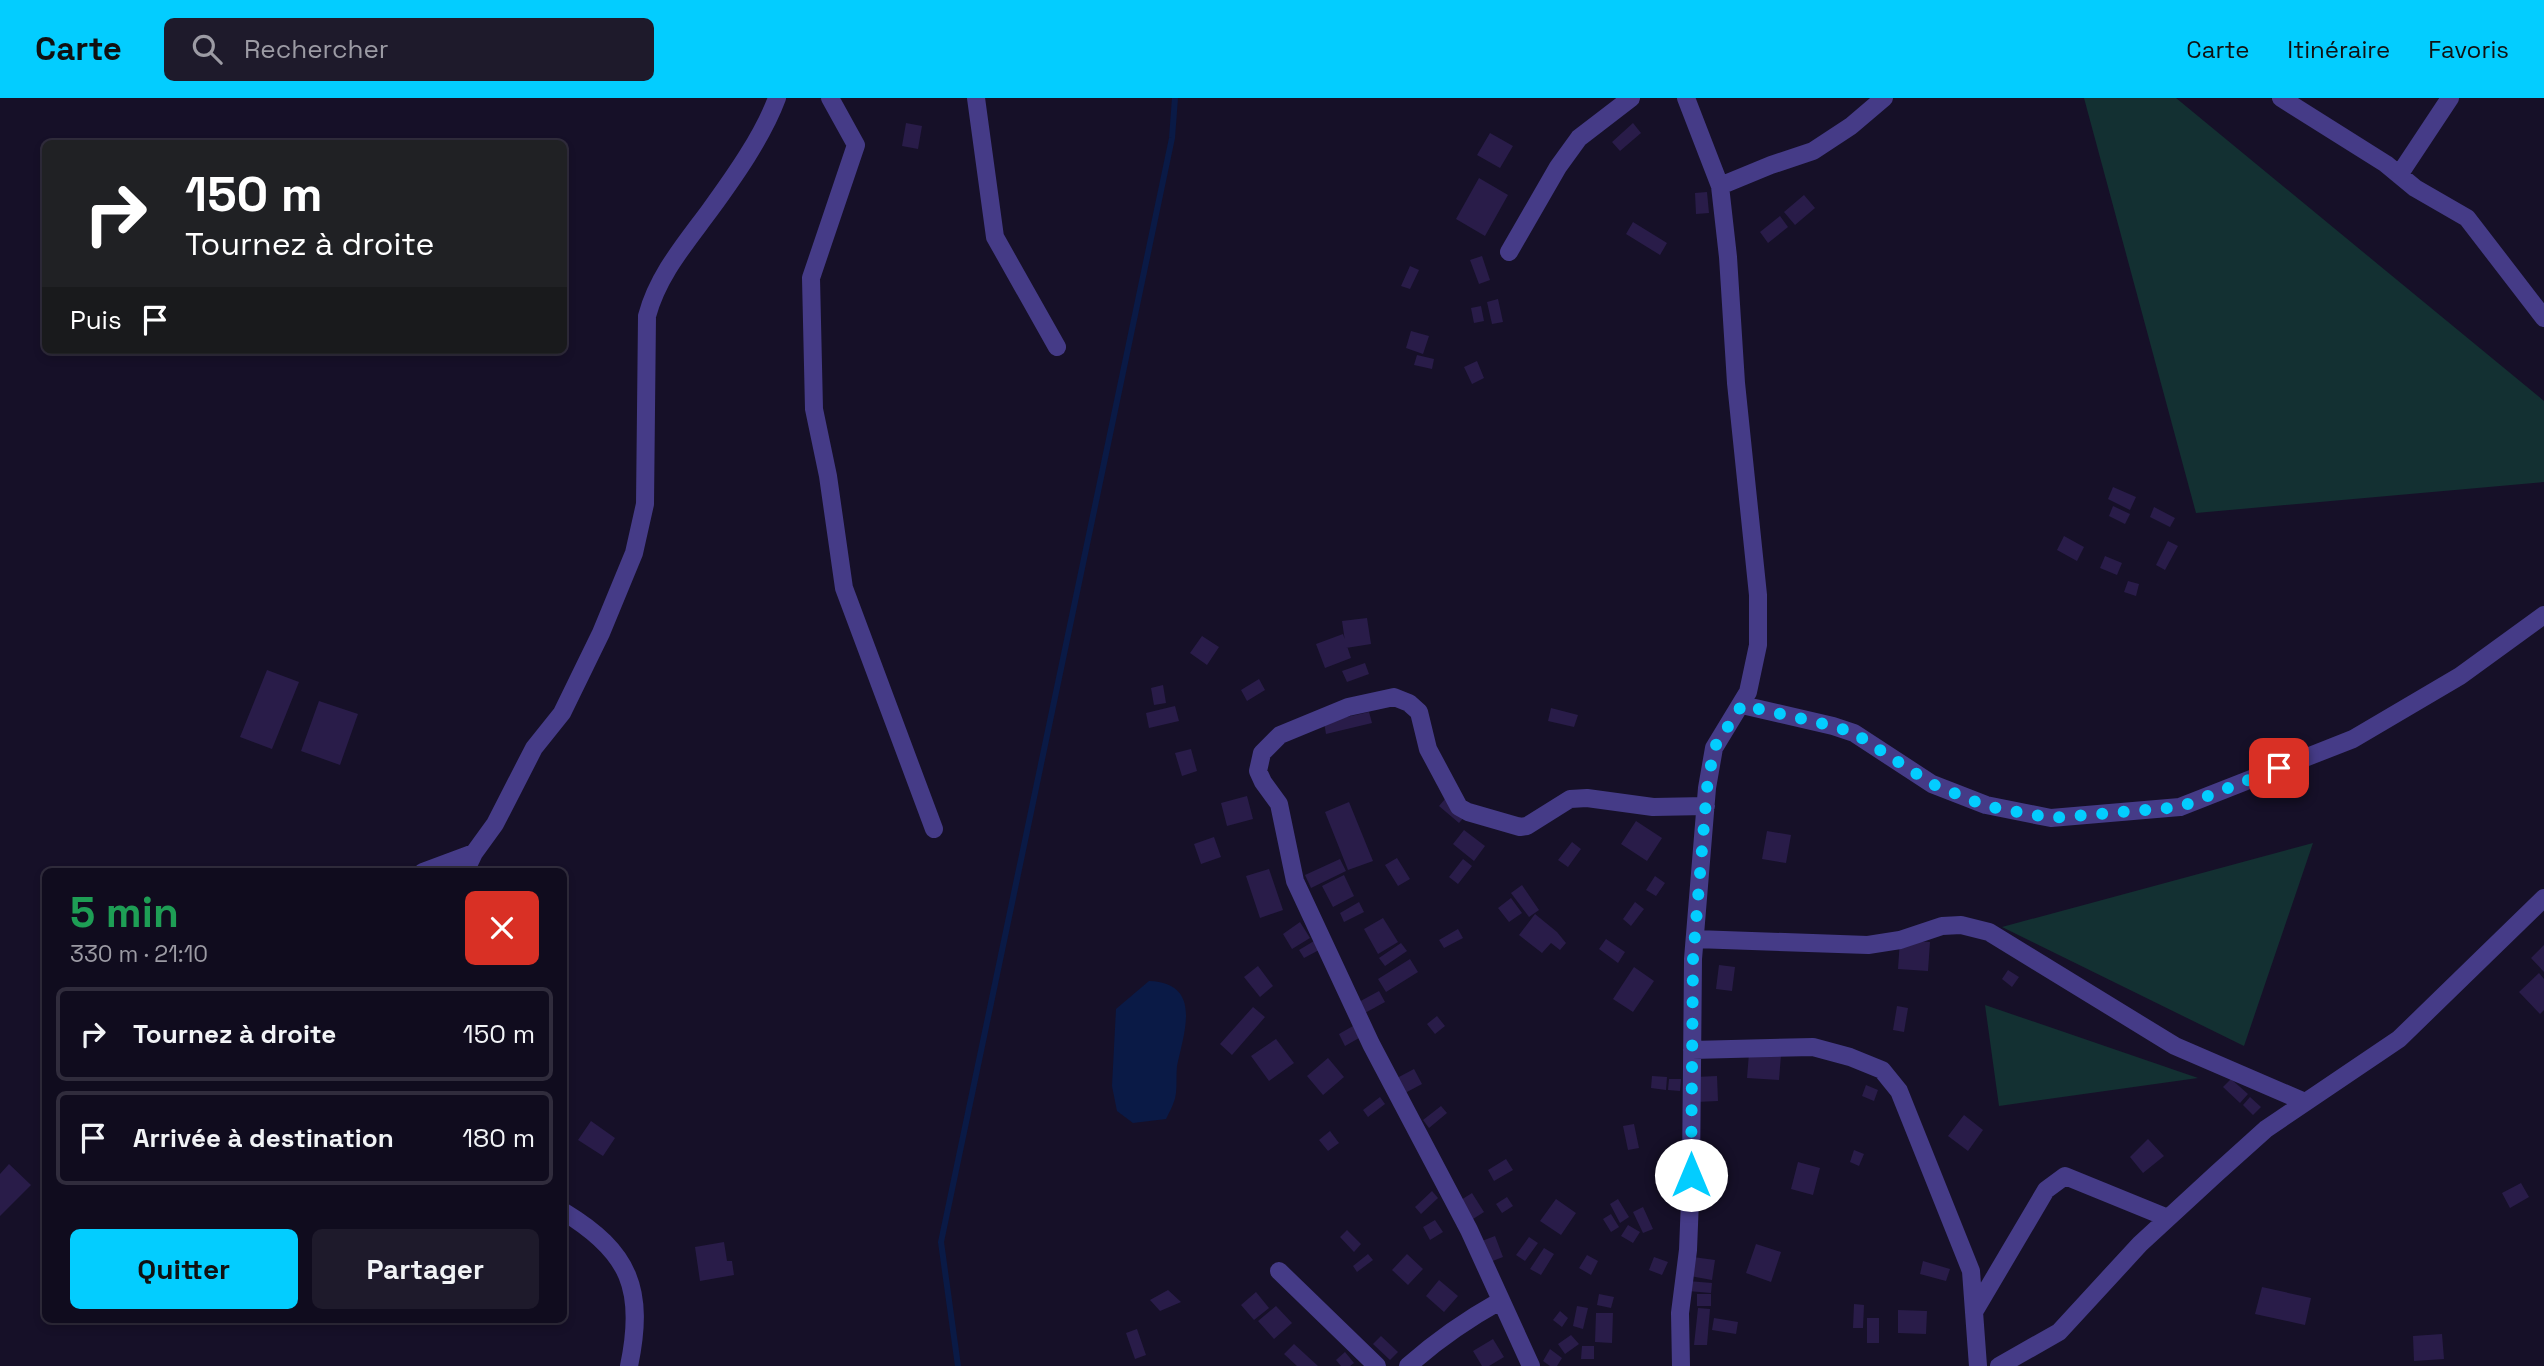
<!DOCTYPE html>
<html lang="fr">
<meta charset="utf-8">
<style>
:root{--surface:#100c1e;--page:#1e1a2b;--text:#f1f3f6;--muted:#9c9ba4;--line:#302c3c;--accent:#03cdff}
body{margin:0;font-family:"Space Grotesk",sans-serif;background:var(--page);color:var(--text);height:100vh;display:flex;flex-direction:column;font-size:26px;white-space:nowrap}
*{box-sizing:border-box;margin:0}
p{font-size:23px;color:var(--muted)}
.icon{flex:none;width:38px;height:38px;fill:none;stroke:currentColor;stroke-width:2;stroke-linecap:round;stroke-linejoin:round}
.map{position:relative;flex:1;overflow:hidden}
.side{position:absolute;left:42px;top:770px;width:525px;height:455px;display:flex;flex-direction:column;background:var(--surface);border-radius:10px;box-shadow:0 4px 10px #0003,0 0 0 2px var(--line)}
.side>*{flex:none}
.top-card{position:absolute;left:42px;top:42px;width:525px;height:214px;border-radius:10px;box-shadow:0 4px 10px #0003,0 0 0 2px var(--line);background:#202124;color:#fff;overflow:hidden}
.pin{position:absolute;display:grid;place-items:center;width:60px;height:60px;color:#fff;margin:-30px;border-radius:14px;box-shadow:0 4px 10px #0006}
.me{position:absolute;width:77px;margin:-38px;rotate:0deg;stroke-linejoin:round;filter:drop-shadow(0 0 5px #0008)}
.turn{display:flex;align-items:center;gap:24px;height:147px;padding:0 28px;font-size:32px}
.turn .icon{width:91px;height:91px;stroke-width:2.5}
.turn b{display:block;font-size:49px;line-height:60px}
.then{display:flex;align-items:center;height:66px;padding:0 28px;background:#0003;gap:14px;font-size:26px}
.round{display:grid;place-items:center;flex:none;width:74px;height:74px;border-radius:10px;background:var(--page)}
.head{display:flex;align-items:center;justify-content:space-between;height:119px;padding:0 28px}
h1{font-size:42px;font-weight:800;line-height:52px;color:#1e9e55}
.action{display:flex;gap:14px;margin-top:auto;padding:14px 28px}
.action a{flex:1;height:80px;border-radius:10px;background:var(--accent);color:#111;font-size:28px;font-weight:800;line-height:80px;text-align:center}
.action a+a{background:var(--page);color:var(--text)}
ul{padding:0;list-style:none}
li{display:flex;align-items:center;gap:21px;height:94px;margin:0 14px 10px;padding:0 14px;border:4px solid var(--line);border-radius:10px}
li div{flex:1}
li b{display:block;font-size:26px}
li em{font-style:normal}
header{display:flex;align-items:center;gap:42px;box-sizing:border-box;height:98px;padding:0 35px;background:var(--accent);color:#111}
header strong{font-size:33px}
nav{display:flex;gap:38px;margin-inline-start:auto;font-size:24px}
.search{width:490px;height:63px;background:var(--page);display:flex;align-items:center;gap:18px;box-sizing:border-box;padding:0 24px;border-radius:10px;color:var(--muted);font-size:26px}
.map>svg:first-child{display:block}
</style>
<header>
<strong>Carte</strong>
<div class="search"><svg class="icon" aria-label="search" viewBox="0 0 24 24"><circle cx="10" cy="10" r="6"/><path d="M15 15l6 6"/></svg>Rechercher</div>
<nav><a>Carte</a><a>Itinéraire</a><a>Favoris</a></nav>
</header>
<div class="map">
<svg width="2544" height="1268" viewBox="0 0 2544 1268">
<rect width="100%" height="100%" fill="#161028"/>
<path fill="#133032" d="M2084 0H2176L2544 303V384L2196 415Z
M2313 745 2244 948 2002 829Z
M1985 907 2198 980 1999 1008Z"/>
<path fill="#0a1a46" d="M1149 883C1203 885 1184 934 1177 968 1176 977 1177 986 1176 995 1175 1004 1170 1013 1166 1021L1133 1025 1117 1013 1112 988 1116 911Z"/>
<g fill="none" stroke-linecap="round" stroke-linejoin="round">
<path stroke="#0a1a46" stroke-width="6" d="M958 1268 941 1144 1172 40 1175 0"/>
</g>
<path fill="#291c49" d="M906 25 922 28 918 51 902 48Z
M1633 25 1641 35 1620 53 1612 44Z
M1490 35 1513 48 1500 70 1477 57Z
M1479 80 1508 97 1485 138 1456 121Z
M1707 94 1709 115 1696 116 1695 95Z
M1804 97 1815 110 1795 127 1784 114Z
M1780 118 1788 129 1768 145 1760 134Z
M1633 124 1667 145 1660 157 1626 136Z
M1482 158 1490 182 1479 186 1470 162Z
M1410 168 1419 172 1410 191 1401 188Z
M1498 201 1503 224 1492 226 1487 204Z
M1481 208 1484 223 1474 225 1471 210Z
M1411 233 1429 238 1423 256 1406 250Z
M1417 257 1434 261 1432 271 1414 267Z
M1477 263 1484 280 1472 286 1464 269Z
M2113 389 2136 399 2130 412 2108 401Z
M2113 408 2130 416 2125 426 2109 418Z
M2154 409 2175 420 2170 429 2150 419Z
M2064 438 2084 449 2077 463 2057 452Z
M2168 443 2178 448 2165 472 2156 467Z
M2105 458 2122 465 2117 477 2100 470Z
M2128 483 2139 486 2136 498 2124 494Z
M1367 520 1371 546 1346 550 1342 523Z
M1343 536 1351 560 1325 570 1316 546Z
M1202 538 1219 549 1207 567 1190 555Z
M1365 565 1369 576 1347 584 1342 573Z
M267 572 299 584 272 651 240 639Z
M1259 581 1265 592 1247 603 1241 592Z
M1163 587 1166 605 1154 607 1151 590Z
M319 603 358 616 340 667 301 653Z
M1175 608 1179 623 1149 630 1146 615Z
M1551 610 1578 617 1574 629 1548 623Z
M1369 614 1372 625 1326 636 1324 624Z
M1191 651 1197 673 1182 678 1175 655Z
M1247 698 1253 721 1227 728 1221 705Z
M1445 701 1465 718 1459 725 1439 708Z
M1349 704 1373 763 1348 772 1325 714Z
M1636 723 1662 740 1647 763 1621 746Z
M1464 732 1485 748 1474 763 1453 746Z
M1767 733 1791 737 1786 765 1762 761Z
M1214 739 1221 759 1201 766 1194 746Z
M1572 744 1581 751 1568 769 1558 762Z
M1397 760 1410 781 1398 788 1385 767Z
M1340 761 1346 773 1311 790 1305 777Z
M1463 761 1472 768 1458 786 1449 779Z
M1269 771 1283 812 1260 820 1246 778Z
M1344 777 1354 798 1333 809 1322 788Z
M1655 778 1665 785 1656 798 1646 792Z
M1522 787 1539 812 1529 819 1511 795Z
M1511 800 1522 815 1509 824 1498 810Z
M1359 804 1364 814 1344 824 1340 815Z
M1635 804 1644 811 1631 828 1623 821Z
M1535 816 1557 834 1566 845 1560 852 1551 845 1542 855 1519 837Z
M1383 820 1398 844 1378 856 1364 831Z
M1300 824 1310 840 1292 851 1283 836Z
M1458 831 1463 840 1444 850 1439 842Z
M1606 841 1625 854 1618 865 1599 851Z
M1900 842 1930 844 1928 873 1898 871Z
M1314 843 1319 852 1304 860 1299 852Z
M1401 845 1407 853 1385 868 1379 860Z
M2544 847V874L2531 860Z
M1410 861 1418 874 1386 894 1378 881Z
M1719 867 1735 869 1732 893 1716 891Z
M1258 868 1273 888 1260 899 1244 879Z
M1634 869 1654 883 1633 914 1613 901Z
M2008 872 2019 879 2012 889 2002 881Z
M2539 875 2544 881V912L2540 916 2519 894Z
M1379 893 1385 904 1363 916 1357 905Z
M1897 908 1908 910 1904 934 1893 932Z
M1253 909 1265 919 1232 957 1220 946Z
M1437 918 1445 928 1435 936 1427 926Z
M1353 928 1359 940 1345 948 1339 936Z
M1276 941 1294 965 1269 983 1251 958Z
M1749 955 1781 957 1779 982 1747 980Z
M1328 960 1344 979 1323 997 1307 978Z
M1414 971 1422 986 1405 995 1397 980Z
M1652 978 1667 979 1666 992 1651 990Z
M1717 978 1718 1003 1696 1004 1695 979Z
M1669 981H1681L1680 993 1668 992Z
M2231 981 2248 996 2240 1005 2223 989Z
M1866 987 1878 992 1874 1003 1862 998Z
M1380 999 1385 1006 1368 1019 1363 1012Z
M2250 999 2261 1009 2253 1017 2243 1007Z
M1441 1008 1447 1015 1429 1030 1423 1022Z
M1964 1017 1983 1032 1968 1053 1948 1038Z
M591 1023 615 1040 603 1058 578 1042Z
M1634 1026 1639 1050 1628 1052 1623 1028Z
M1330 1033 1339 1045 1328 1053 1319 1042Z
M2148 1041 2164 1058 2143 1075 2130 1059Z
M1854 1052 1864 1056 1859 1068 1850 1064Z
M1506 1061 1513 1072 1494 1083 1488 1072Z
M1798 1064 1820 1070 1813 1097 1791 1091Z
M9 1066 31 1087 0 1118V1076Z
M2521 1085 2529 1099 2510 1110 2502 1095Z
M1432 1093 1438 1100 1421 1116 1415 1109Z
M1472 1095 1484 1114 1473 1121 1461 1102Z
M1507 1099 1513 1108 1502 1115 1496 1106Z
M1556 1101 1576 1115 1561 1137 1540 1123Z
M1618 1101 1629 1119 1620 1125 1610 1106Z
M1643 1109 1653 1131 1643 1135 1633 1114Z
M1611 1116 1619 1129 1611 1134 1603 1121Z
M1435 1122 1443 1134 1430 1142 1423 1129Z
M1628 1127 1640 1134 1633 1145 1621 1138Z
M1347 1132 1361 1146 1354 1154 1340 1139Z
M1495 1138 1503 1159 1490 1164 1482 1143Z
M1529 1139 1538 1145 1525 1163 1516 1157Z
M724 1144 727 1163H732L734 1177 700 1183 695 1149Z
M1756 1146 1781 1154 1771 1184 1746 1175Z
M1544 1150 1554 1156 1541 1177 1530 1171Z
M1368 1156 1373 1162 1357 1174 1353 1168Z
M1407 1156 1423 1171 1408 1187 1392 1172Z
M1587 1157 1598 1163 1591 1177 1579 1170Z
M1654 1159 1668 1164 1662 1177 1649 1172Z
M1693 1159 1715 1162 1712 1182 1690 1178Z
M1923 1163 1950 1171 1946 1183 1920 1176Z
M1439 1182 1458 1198 1444 1214 1426 1198Z
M1688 1183 1712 1185 1711 1195 1688 1193Z
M2262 1189 2311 1200 2305 1227 2255 1216Z
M1168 1192 1181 1204 1160 1213 1150 1202Z
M1256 1194 1269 1210 1254 1222 1241 1207Z
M1599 1196 1614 1199 1611 1210 1597 1207Z
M1697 1196H1711V1208H1697Z
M1854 1206 1864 1207 1863 1230H1853Z
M1276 1208 1292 1225 1274 1241 1258 1223Z
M1577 1208 1588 1210 1583 1231 1573 1228Z
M1698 1210 1710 1211 1707 1247H1694Z
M1898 1212 1927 1213 1926 1236 1898 1235Z
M1560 1213 1568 1220 1562 1229 1553 1222Z
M1596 1215H1613L1612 1245 1595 1244Z
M1714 1220 1738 1224 1736 1236 1712 1232Z
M1867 1220H1879V1245H1867Z
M1137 1231 1146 1257 1135 1261 1126 1235Z
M2442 1236 2444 1261 2414 1263 2413 1238Z
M1571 1237 1579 1246 1565 1256 1558 1246Z
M1381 1238 1398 1254 1390 1262 1373 1246Z
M1493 1241 1504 1259 1489 1268H1482L1473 1253Z
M1294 1246 1318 1268H1297L1284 1256Z
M1582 1248H1594V1261H1581Z
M1550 1251 1562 1260 1557 1268H1550L1543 1263Z
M1345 1254 1354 1265 1350 1268H1341L1336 1262Z"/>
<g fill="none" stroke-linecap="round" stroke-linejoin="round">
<path stroke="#453b87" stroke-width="18" d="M830 0 856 47 811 180 814 311 828 378 844 490 934 731
M976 0 995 139 1057 249
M1686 0 1720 88
M2281 0 2386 66 2415 90 2467 120 2544 220
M2399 77 2450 0
M1509 154 1558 69 1579 40 1631 0
M1742 607 1833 628 1854 635 1932 686 1986 707 2051 720 2180 709 2353 641 2460 578 2544 517
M423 774 474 755
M465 774 474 755 495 726 534 650 562 615 601 535 634 455 645 406 647 218C658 177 685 146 710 112 734 79 763 38 777 0
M1695 841 1868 847 1900 842 1942 828 1961 827 1989 834 2175 948 2305 1004
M1692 952 1813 949 1850 959 1882 972 1899 993 1971 1173 1978 1268
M564 1114C630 1154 645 1192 629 1268
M1279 1173 1377 1268
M1974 1214 2046 1092 2065 1078 2168 1120
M1408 1268C1437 1242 1466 1222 1500 1203
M1531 1268 1469 1132 1371 946 1295 783 1279 706 1263 684 1258 673 1262 655 1280 637 1348 609 1394 599 1409 605 1419 614 1428 651 1459 709 1468 714 1520 729 1527 728 1570 701 1587 700 1653 709 1706 708
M1681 1268 1680 1215 1688 1152 1691 1077 1693 861 1707 690 1714 650 1748 594 1758 547V497L1736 285 1728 159 1720 88 1771 67 1813 53 1851 28 1884 0
M1999 1268 2059 1234 2140 1146 2216 1076 2266 1031 2399 941 2544 800"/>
</g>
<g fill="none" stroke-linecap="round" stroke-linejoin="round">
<path stroke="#03cdff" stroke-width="12" stroke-dasharray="0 21.6" d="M1691 1077 1693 861 1707 690 1714 650 1742 607 1833 628 1854 635 1932 686 1986 708 2051 720 2180 709 2279 670"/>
</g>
</svg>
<div class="pin" style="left:2279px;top:670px;background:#d93025"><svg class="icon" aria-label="arrive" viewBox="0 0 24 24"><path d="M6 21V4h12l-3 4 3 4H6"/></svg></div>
<svg class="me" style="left:1691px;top:1077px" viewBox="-20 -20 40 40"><circle r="19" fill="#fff"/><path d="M0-13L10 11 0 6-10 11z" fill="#03cdff"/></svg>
<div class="top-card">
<div class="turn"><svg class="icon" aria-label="right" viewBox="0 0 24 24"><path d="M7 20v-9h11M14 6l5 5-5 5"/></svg><div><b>150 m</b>Tournez à droite</div></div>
<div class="then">Puis<svg class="icon" aria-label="arrive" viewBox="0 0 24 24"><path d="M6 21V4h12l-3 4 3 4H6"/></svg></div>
</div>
<section class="side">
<div class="head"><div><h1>5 min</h1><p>330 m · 21:10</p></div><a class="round" style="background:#d93025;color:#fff"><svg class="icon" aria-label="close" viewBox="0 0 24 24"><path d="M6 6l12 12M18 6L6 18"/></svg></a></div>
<ul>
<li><svg class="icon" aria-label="right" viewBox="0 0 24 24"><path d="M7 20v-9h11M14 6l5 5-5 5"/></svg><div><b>Tournez à droite</b></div><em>150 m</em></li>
<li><svg class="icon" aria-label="arrive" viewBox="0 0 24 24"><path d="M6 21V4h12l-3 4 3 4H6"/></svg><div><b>Arrivée à destination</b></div><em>180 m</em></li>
</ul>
<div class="action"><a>Quitter</a><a>Partager</a></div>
</section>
</div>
